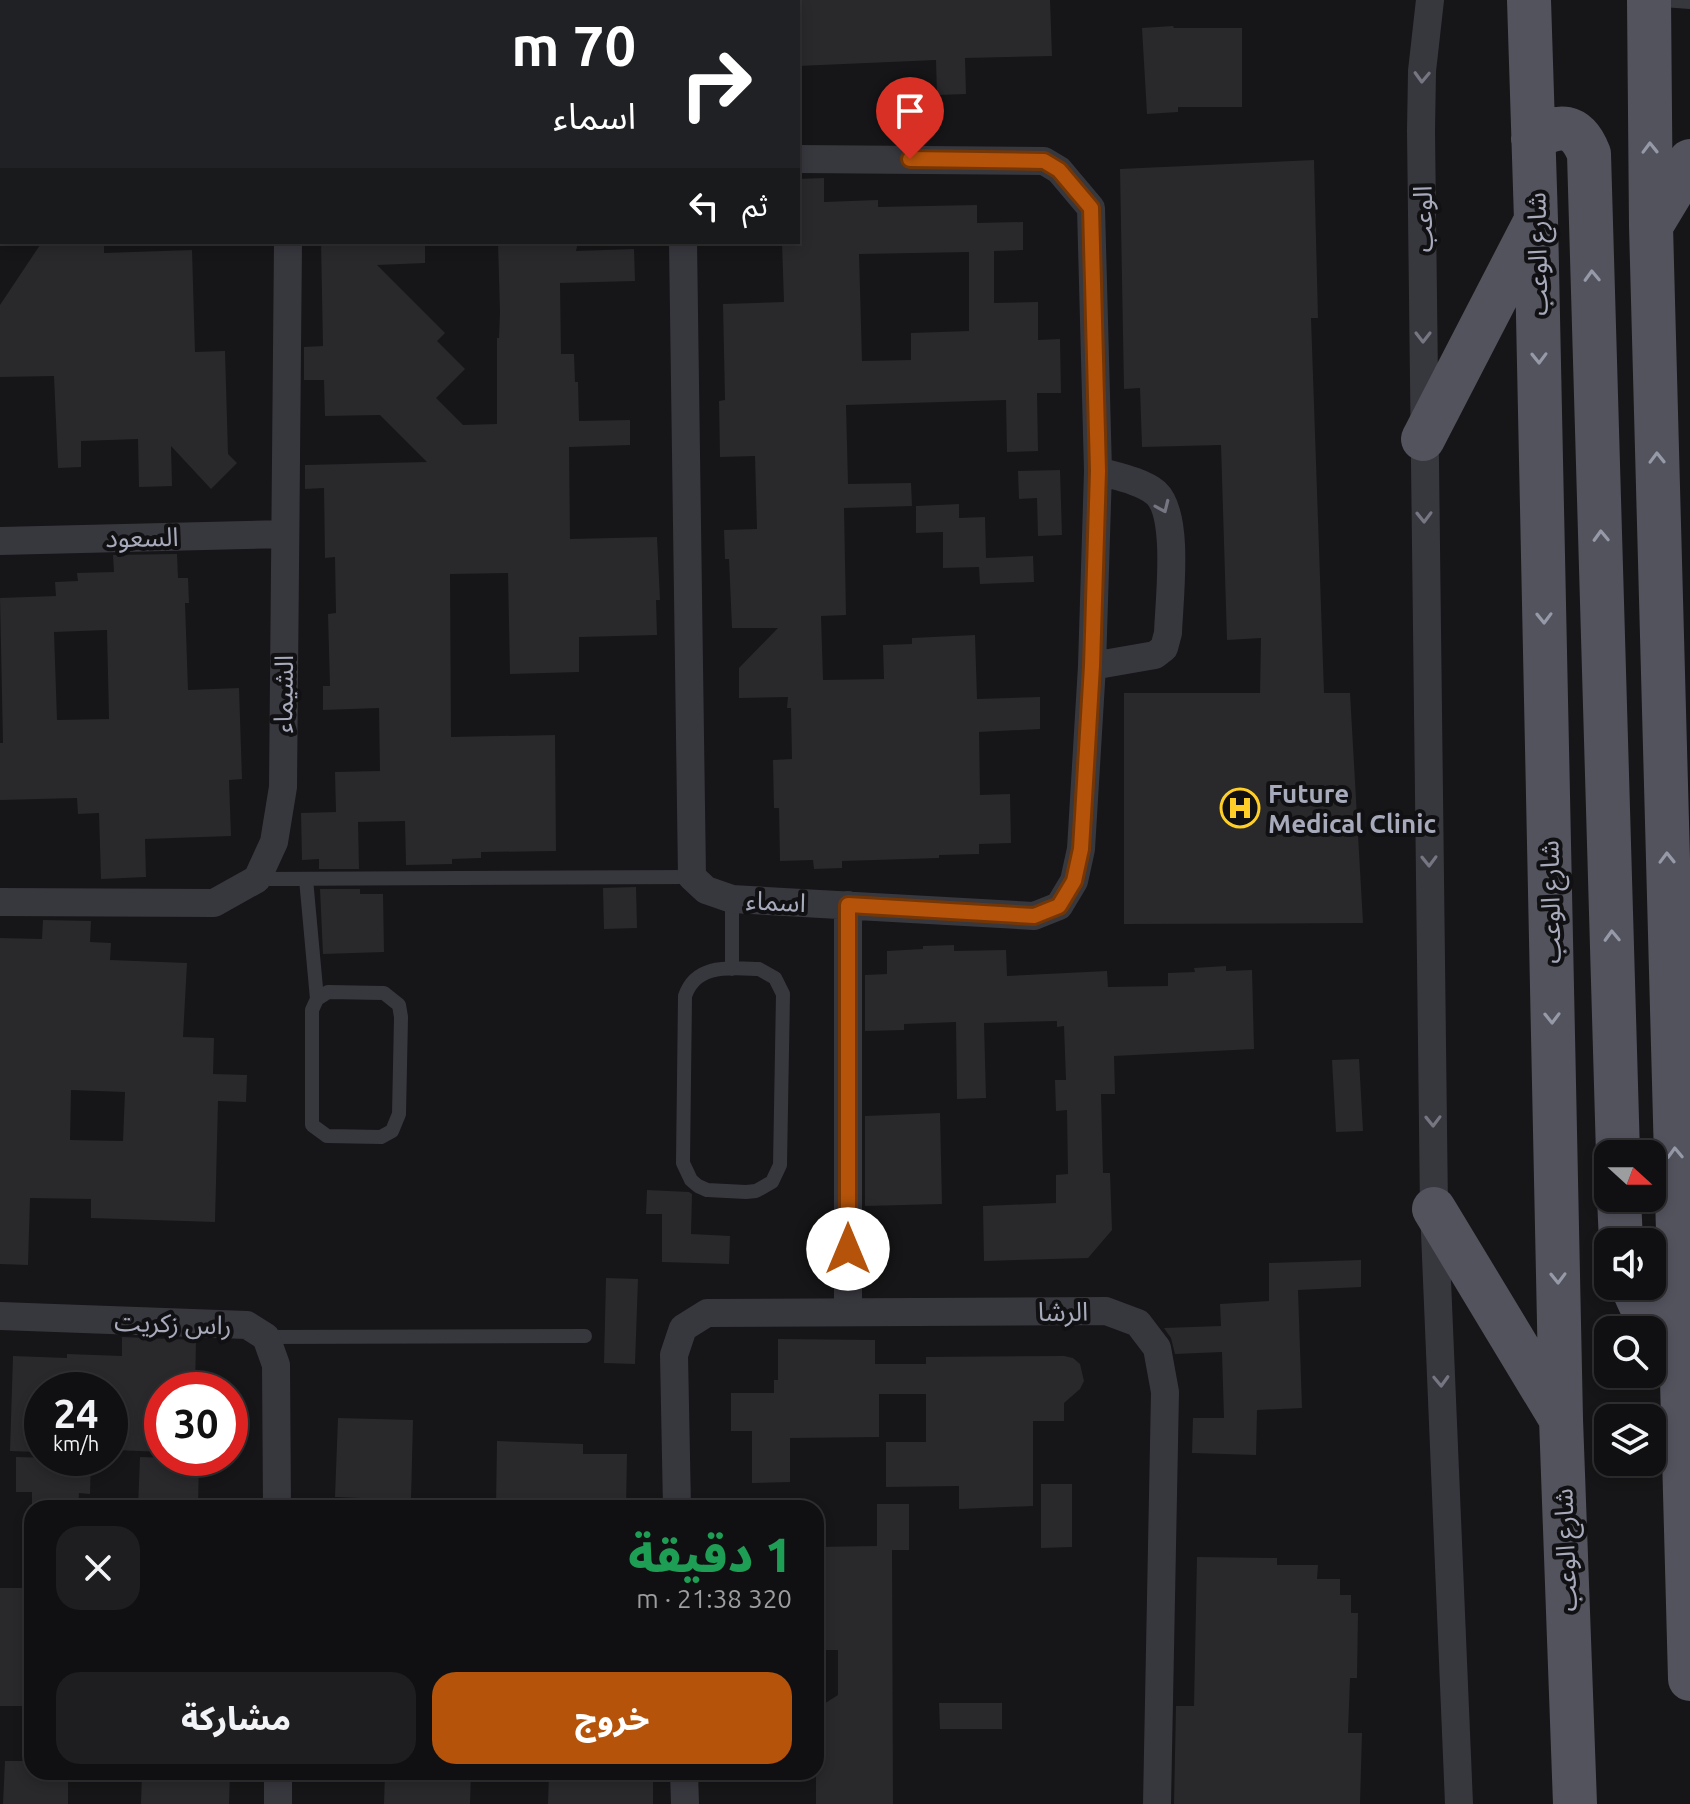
<!DOCTYPE html>
<html lang="ar">
<meta charset="utf-8">
<style>
:root{--surface:#101012;--page:#1e1e20;--text:#f1f3f6;--muted:#9c9d9f;--line:#303032;--accent:#b45309}
body{margin:0;font-family:Ubuntu,"Noto Sans Arabic",sans-serif;background:var(--page);color:var(--text);direction:rtl;height:100vh;display:flex;flex-direction:column;font-size:30px;white-space:nowrap}
*{box-sizing:border-box;margin:0}
p{font-size:26px;color:var(--muted)}
.icon{flex:none;width:44px;height:44px;fill:none;stroke:currentColor;stroke-width:2;stroke-linecap:round;stroke-linejoin:round}
.map{position:relative;flex:1;overflow:hidden;direction:ltr}
.panel{position:absolute;left:24px;top:1500px;width:800px;height:280px;display:flex;flex-direction:column;background:var(--surface);border-radius:24px;box-shadow:0 4px 12px #0003,0 0 0 2px var(--line);direction:rtl}
.panel>*{flex:none}
.top-card{position:absolute;left:0px;top:0px;width:800px;height:244px;box-shadow:0 4px 12px #0003,0 0 0 2px var(--line);direction:rtl;background:#202124;color:#fff;overflow:hidden}
.needle{width:52px;rotate:111deg}
.controls{position:absolute;left:1594px;top:1140px;display:grid;gap:16px}
.controls a{display:grid;place-items:center;width:72px;height:72px;border-radius:16px;background:var(--surface);box-shadow:0 4px 12px #0003,0 0 0 2px var(--line);font-size:40px}
.speed{position:absolute;left:24px;top:1372px;display:flex;gap:16px;font-size:40px;font-weight:700;text-align:center}
.speed>*{display:grid;place-content:center;width:104px;height:104px;border-radius:50%;background:var(--surface);box-shadow:0 4px 12px #0003,0 0 0 2px var(--line);line-height:1}
.speed small{font-size:20px;font-weight:400}
.speed .limit{border:12px solid #d22;background:#fff;color:#111}
.pin{position:absolute;display:grid;place-items:center;width:68px;height:68px;color:#fff;margin:-82px -34px;border-radius:50% 50% 50% 0;rotate:-45deg;box-shadow:0 0 8px #0007}
.pin .icon{rotate:45deg}
.me{position:absolute;width:88px;margin:-44px;rotate:0deg;stroke-linejoin:round;filter:drop-shadow(0 0 6px #0008)}
.turn{display:flex;align-items:center;gap:28px;height:168px;padding:0 32px;font-size:36px}
.turn .icon{width:104px;height:104px;stroke-width:2.5}
.turn b{display:block;font-size:56px;line-height:68px}
.then{display:flex;align-items:center;height:76px;padding:0 32px;background:#0003;gap:16px;font-size:30px}
.round{display:grid;place-items:center;flex:none;width:84px;height:84px;border-radius:24px;background:var(--page)}
.overview{display:flex;align-items:center;justify-content:space-between;height:136px;padding:0 32px}
h1{font-size:48px;font-weight:800;line-height:60px;color:#1e9e55}
.primary-button{display:flex;gap:16px;margin-top:auto;padding:16px 32px}
.primary-button a{flex:1;height:92px;border-radius:24px;background:var(--accent);color:#fff;font-size:32px;font-weight:800;line-height:92px;text-align:center}
.primary-button a+a{background:var(--page);color:var(--text)}
.map>svg:first-child{display:block}
</style>
<div class="map">
<svg width="1690" height="1804" viewBox="0 0 1690 1804">
<rect width="100%" height="100%" fill="#161618"/>
<path fill="#29292c" fill-rule="evenodd" d="M798 0H1050L1052 56 965 58 966 94 937 95 936 60 798 66Z
M1173 26 1174 28H1242V107H1178V112L1147 114 1142 28Z
M1314 160 1318 318H1311L1324 693H1350L1363 923 1124 924V693H1260L1261 638 1227 640 1221 445 1142 447 1140 388 1124 389 1120 169Z
M824 178V202L878 200V207L977 205V223L1023 222V250L994 251V303L1038 302V340L1060 339 1061 393H1037L1038 451 1007 452 1006 400 846 405 848 484 911 483 912 506 844 508 846 615 821 616 823 680 884 679 883 645 912 644V638L975 635 977 699 1040 697V729L979 732 980 795 1010 794 1011 843 979 844V854L939 855V858L842 861V868L814 869 813 860 780 861 779 808H774L773 760 792 759 791 708H787L788 697 739 698V668L778 628H732L729 559H725L724 530 757 529 755 456 720 457 719 401 725 400 723 304 784 302 782 242H798V179ZM969 252V331L911 333V360L862 361 859 254Z
M42 242H104V253L192 250 195 352 225 351 228 454 237 463 211 489 171 446 172 486 139 487 138 439 81 441V467L58 468 54 376 0 377V305Z
M321 242H425V263L377 265 445 333 437 341 465 369 436 398 463 425 497 424V338H499L500 312 498 242H578L576 251 634 249 635 281 560 283 561 354H574L575 382H578L579 421 630 420V445L569 447 570 539 657 537 660 600H656L657 635 579 637V672L510 674 508 573 450 574 451 737 555 735 556 851 481 852V858L452 859V864L406 865 405 821 358 822 359 869H319V859L302 860 301 813 336 812 335 772 380 771 379 708 323 710V686H330L328 614 336 613 335 557 325 558 324 488 305 489V465L427 462 380 415 325 416 324 380H304V347L323 346Z
M1060 470 1062 535 1038 536 1037 498 1019 499 1018 471Z
M959 504V518L985 517 986 558 1033 556 1034 582 980 584 979 567 943 568V532L916 533V506Z
M177 554 178 578H188L189 603H185L188 690 239 688 242 779 229 780 231 836 145 839 146 877 101 879 99 813 78 814 77 798 0 800V743H3L0 598 56 596 55 582 78 581 77 573 114 572 113 555ZM107 630 109 719 57 720 54 632Z
M636 887 637 928 604 929 603 888Z
M320 889H360V894H383L384 952 323 954Z
M43 920 91 921 90 942 111 943 110 960 187 963 183 1037 214 1038 213 1074 247 1075 246 1102 218 1101 215 1222 91 1218V1199L30 1198 28 1265 0 1264V938L42 939ZM71 1090 125 1092 123 1141 70 1140Z
M954 945V951L1006 950 1007 976 1107 971 1108 987 1168 986V973L1195 972 1194 968 1226 966V971L1252 970 1254 1049 1114 1056 1115 1094H1101L1103 1173H1110L1112 1230 1088 1258 984 1261 983 1206 1056 1203V1175L1068 1174 1067 1110 1056 1111 1055 1080H1066L1064 1026 1057 1027V1021L984 1023 986 1098 957 1099 956 1022 904 1024V1030L865 1031V975L887 974V951L923 949V946Z
M1359 1059 1363 1131 1336 1132 1332 1060Z
M940 1113 942 1204 865 1206V1116Z
M647 1190 689 1192 692 1194 691 1234 730 1236 729 1264 662 1262V1214H646Z
M1361 1260V1287L1298 1290 1302 1408 1257 1410 1256 1455 1192 1453 1193 1418H1224L1222 1352 1175 1354 1171 1338 1164 1328 1221 1326 1220 1304 1269 1301V1263Z
M606 1278 638 1279 635 1364 604 1363Z
M122 1337 196 1340 195 1390H162V1452L116 1450 117 1408H110V1390H42V1407H38L37 1452 10 1451 13 1356 67 1358V1354L122 1356Z
M778 1339 875 1340V1364H926V1357L1064 1356 1073 1358 1080 1364 1084 1381 1080 1389 1064 1403V1421H1033V1506L959 1509V1486L886 1487V1442H926V1394H879V1437L790 1438V1482L752 1483V1431H731V1393H774V1380H778Z
M338 1418 413 1420 411 1500 335 1497Z
M497 1441 583 1444V1454H627L626 1508H496Z
M16 1457 91 1459 90 1494 79 1493 78 1508H32V1492H16Z
M140 1457 199 1459 198 1508H138Z
M1041 1484H1072V1547L1041 1548Z
M877 1504H909V1550H892L893 1804H816V1709L838 1695V1650H816V1547L877 1546Z
M1197 1557 1277 1558V1565H1318L1317 1579H1340V1595H1351V1613H1358L1357 1678H1350L1348 1733H1362L1360 1804H1174L1176 1706H1194Z
M0 1588H32L28 1706H0Z
M939 1703H1002V1729H940Z
M5 1761H32V1772H68V1804H3Z
M142 1772H230L229 1804H141Z
M385 1772H471L470 1804H384Z
M549 1772H604V1779L653 1780V1804H548Z"/>
<g fill="none" stroke-linecap="round" stroke-linejoin="round">
<path stroke="#37373e" stroke-width="14" d="M1663 0 1690 2
M257 879 692 877
M306 879 317 999
M732 899V969
M759 969 775 978 783 994 780 1165 772 1182 756 1191 746 1192 707 1190 698 1186 691 1180 683 1163 685 996C696 963 730 968 759 969Z
M328 992 384 993 399 1005 401 1017 399 1114 392 1131 381 1137 327 1136 312 1125V1010L317 999Z
M266 1337 585 1336"/>
<path stroke="#37373e" stroke-width="28" d="M681 0V2
M1430 0 1422 71 1421 131 1434 1209 1459 1804
M53 2V0
M0 168H2
M683 242 692 877 706 890 732 899 1034 916 1059 906 1074 881 1081 849 1092 666 1098 471 1091 208 1059 170 1044 161 798 159
M0 541 285 534
M1092 666 1155 655 1164 648 1168 633C1169 601 1180 515 1156 493 1142 481 1115 476 1098 471
M0 902 214 903 257 879 274 842 283 787 288 242
M848 905V1312
M0 1316 247 1325 266 1337 276 1365 277 1508
M677 1508 674 1355 683 1328 707 1313 1106 1311 1138 1323 1157 1348 1165 1392 1157 1804
M278 1772V1804
M684 1772 685 1804"/>
<path stroke="#52535d" stroke-width="44" d="M1529 0 1536 220 1561 1419 1575 1804
M1649 0 1651 226 1690 1679
M1533 139C1559 123 1577 123 1589 154L1618 1154
M1651 226 1690 161
M1423 439 1533 226
M1619 1198 1621 1242
M1434 1209 1559 1416
M1632 1286 1652 1330"/>
</g>
<defs><path id="oneway-chevron" d="M-2-3.5L2.5 0L-2 3.5" fill="none" stroke-width="1.6" stroke-linecap="round" stroke-linejoin="round" transform="scale(2)"/></defs>
<g stroke="#757682">
<use href="#oneway-chevron" transform="translate(1422 77) rotate(92)"/>
<use href="#oneway-chevron" transform="translate(1423 337) rotate(90)"/>
<use href="#oneway-chevron" transform="translate(1163 507) rotate(66)"/>
<use href="#oneway-chevron" transform="translate(1424 517) rotate(89)"/>
<use href="#oneway-chevron" transform="translate(1429 861) rotate(89)"/>
<use href="#oneway-chevron" transform="translate(1433 1121) rotate(89)"/>
<use href="#oneway-chevron" transform="translate(1441 1381) rotate(88)"/>
</g>
<g stroke="#9699a7">
<use href="#oneway-chevron" transform="translate(1650 148) rotate(-91)"/>
<use href="#oneway-chevron" transform="translate(1592 276) rotate(-92)"/>
<use href="#oneway-chevron" transform="translate(1539 358) rotate(89)"/>
<use href="#oneway-chevron" transform="translate(1657 458) rotate(-91)"/>
<use href="#oneway-chevron" transform="translate(1601 536) rotate(-92)"/>
<use href="#oneway-chevron" transform="translate(1544 618) rotate(89)"/>
<use href="#oneway-chevron" transform="translate(1667 858) rotate(-91)"/>
<use href="#oneway-chevron" transform="translate(1612 936) rotate(-92)"/>
<use href="#oneway-chevron" transform="translate(1552 1018) rotate(89)"/>
<use href="#oneway-chevron" transform="translate(1675 1153) rotate(-92)"/>
<use href="#oneway-chevron" transform="translate(1558 1278) rotate(89)"/>
</g>
<g fill="none" stroke-linecap="round" stroke-linejoin="round">
<g stroke="#753606" stroke-width="20">
<path id="route" d="M848 1249V905L1034 916 1059 906 1074 881 1081 849 1092 666 1098 471 1091 208 1059 170 1044 161 910 159"/>
</g>
<use href="#route" stroke="#b45309" stroke-width="14"/>
</g>
<defs>
<g id="hospital-ring" transform="scale(2)"><circle r="9.5" fill="#111113" stroke="#ffce27" stroke-width="1.5"/><path d="M-5-5h3v3.5h4V-5h3V5h-3V1.5h-4V5h-3Z" fill="#ffce27"/></g>
</defs>
<g fill-rule="evenodd">
<use href="#hospital-ring" x="1240" y="808"/>
</g>
<g text-anchor="middle" dominant-baseline="central" stroke-width="8" stroke-linejoin="round" paint-order="stroke">
<g font-size="26" fill="#a7aaba" stroke="#111113">
<text transform="translate(1422 219) rotate(-90)">الوعب</text>
<text transform="translate(1537 254) rotate(-91)">شارع الوعب</text>
<text transform="translate(142 537) rotate(-1)">السعود</text>
<text transform="translate(283 694) rotate(-89)">الشيماء</text>
<text transform="translate(776 901) rotate(3)">اسماء</text>
<text transform="translate(1550 902) rotate(-91)">شارع الوعب</text>
<text x="1063" y="1311">الرشا</text>
<text transform="translate(173 1323) rotate(2)">راس زكريت</text>
<text transform="translate(1565 1550) rotate(-92)">شارع الوعب</text>
</g>
<g font-size="26" font-weight="bold" fill="#a7aaba" stroke="#111113" text-anchor="start">
<text x="1268" y="793">Future<tspan x="1268" dy="30">Medical Clinic</tspan></text>
</g>
</g>
</svg>
<div class="controls">
<a><svg class="needle" viewBox="-14 -14 28 28"><path d="M0-13l5 13h-10z" fill="#e53935"/><path d="M0 13l5-13h-10z" fill="#9c9d9f"/></svg></a>
<a><svg class="icon" aria-label="sound" viewBox="0 0 24 24"><path d="M4 9h4l5-4v14l-5-4H4zM17 9q2 3 0 6"/></svg></a>
<a><svg class="icon" aria-label="search" viewBox="0 0 24 24"><circle cx="10" cy="10" r="6"/><path d="M15 15l6 6"/></svg></a>
<a><svg class="icon" aria-label="layers" viewBox="0 0 24 24"><path d="M12 4l9 5-9 5-9-5zM3 14l9 5 9-5"/></svg></a>
</div>
<div class="speed"><div>24<small>km/h</small></div><div class="limit">30</div></div>
<div class="pin" style="left:910px;top:159px;background:#d93025"><svg class="icon" aria-label="arrive" viewBox="0 0 24 24"><path d="M6 21V4h12l-3 4 3 4H6"/></svg></div>
<svg class="me" style="left:848px;top:1249px" viewBox="-20 -20 40 40"><circle r="19" fill="#fff"/><path d="M0-13L10 11 0 6-10 11z" fill="#b45309"/></svg>
<div class="top-card">
<div class="turn"><svg class="icon" aria-label="right" viewBox="0 0 24 24"><path d="M7 20v-9h11M14 6l5 5-5 5"/></svg><div><b>70 m</b>اسماء</div></div>
<div class="then">ثم<svg class="icon" aria-label="left" viewBox="0 0 24 24"><path d="M17 20v-9H6M10 6l-5 5 5 5"/></svg></div>
</div>
<section class="panel">
<div class="overview"><div><h1>1 دقيقة</h1><p>320 m · 21:38</p></div><a class="round"><svg class="icon" aria-label="close" viewBox="0 0 24 24"><path d="M6 6l12 12M18 6L6 18"/></svg></a></div>
<div class="primary-button"><a>خروج</a><a>مشاركة</a></div>
</section>
</div>
